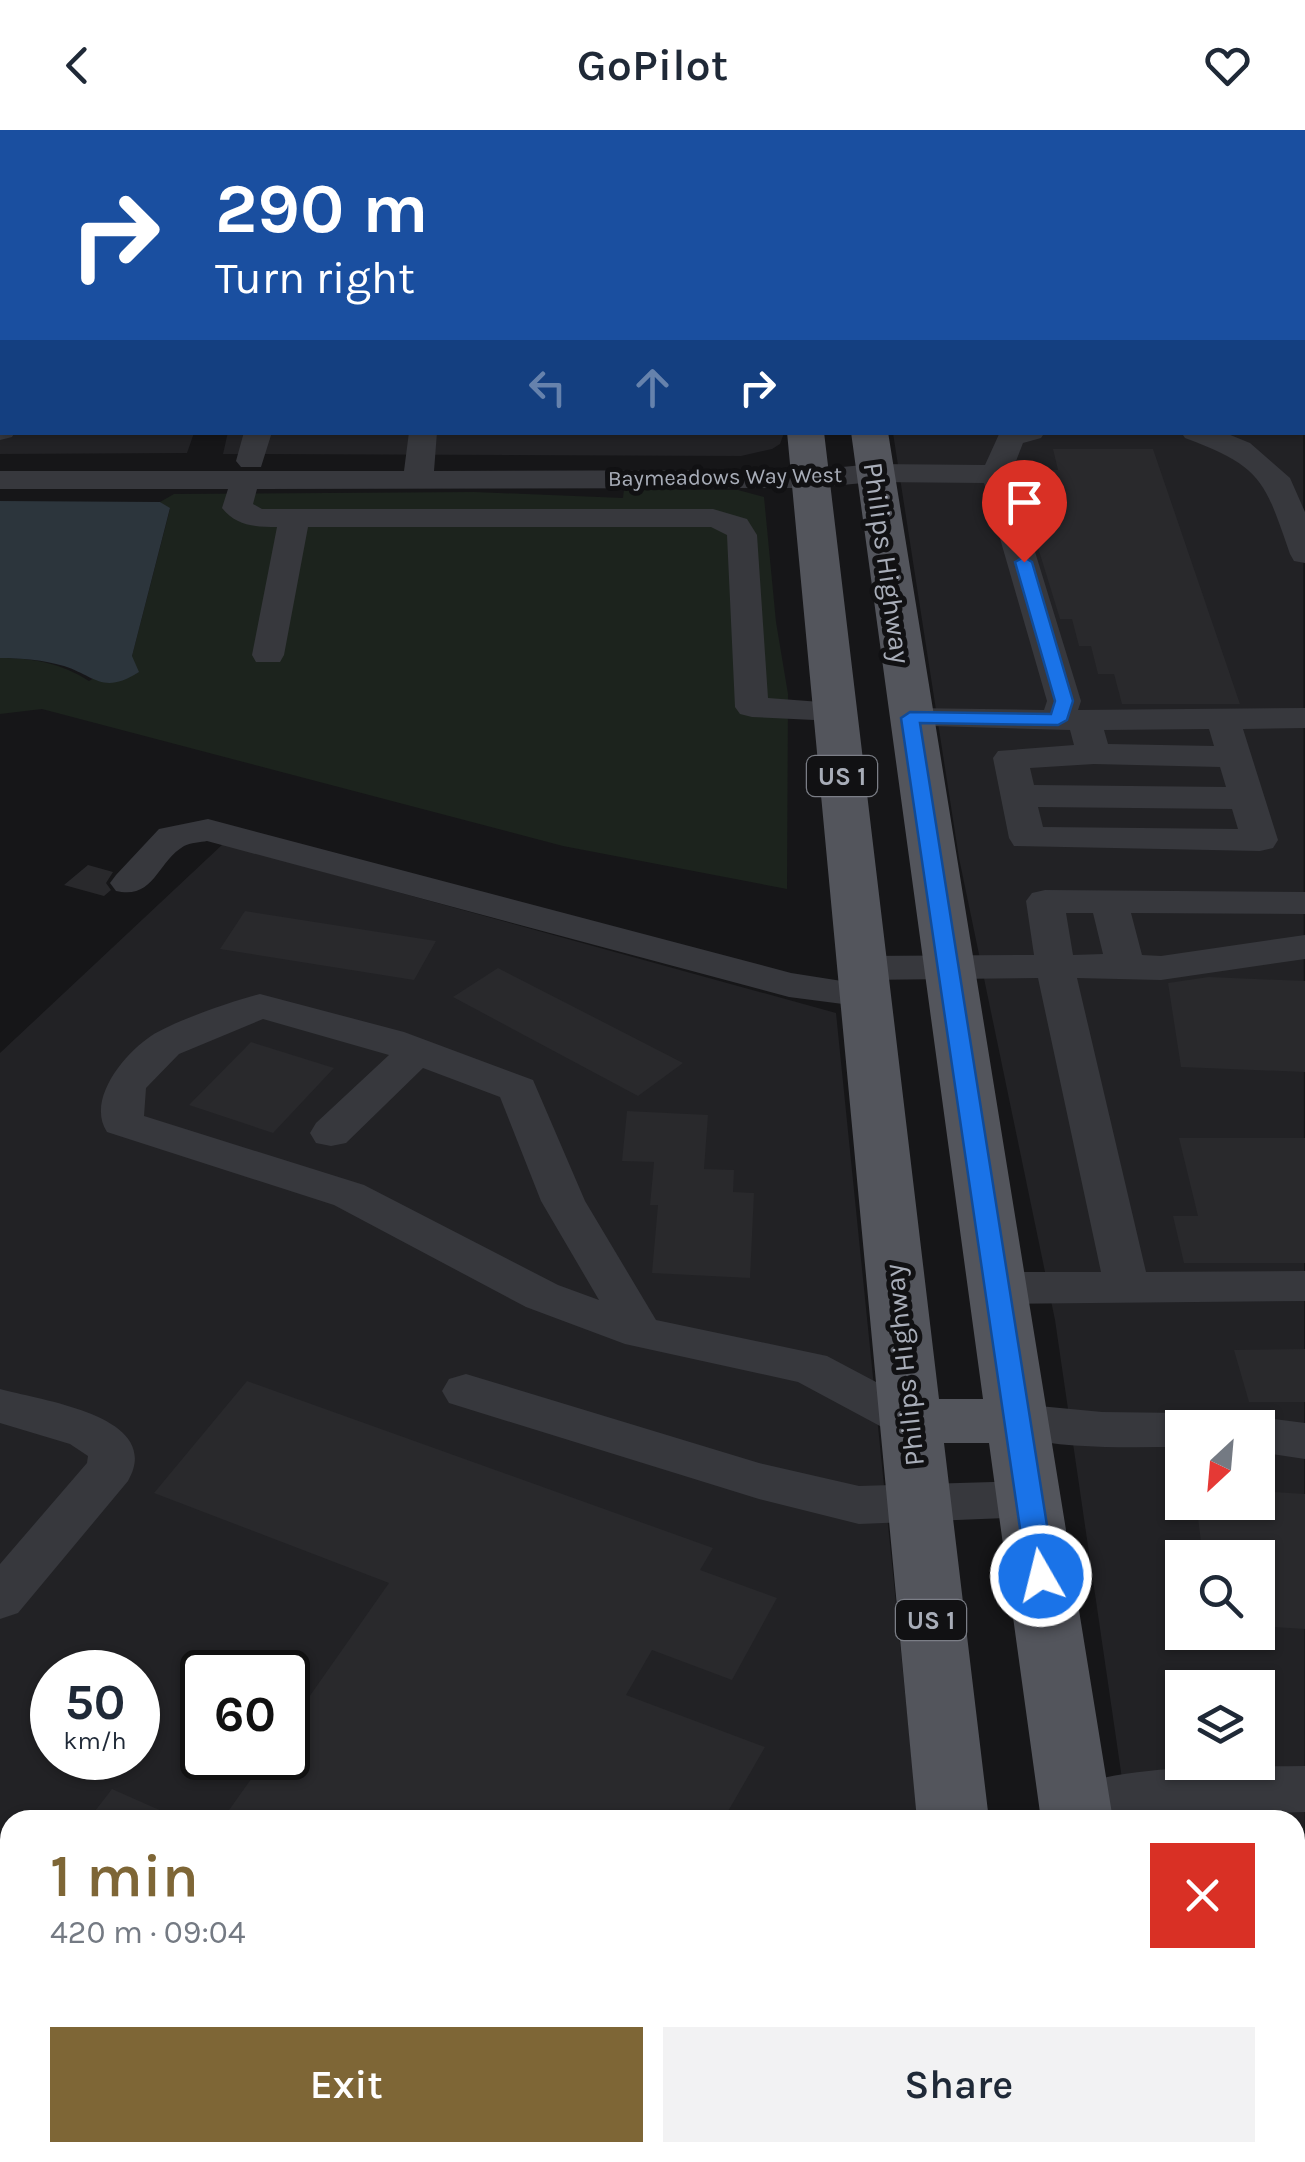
<!DOCTYPE html>
<meta charset="utf-8">
<style>
:root{--surface:#fff;--page:#f2f2f3;--text:#1f2937;--muted:#747a83;--accent:#7e6636}
body{margin:0;font-family:Karla,sans-serif;background:var(--page);color:var(--text);height:100vh;display:flex;flex-direction:column;font-size:38px;white-space:nowrap}
*{box-sizing:border-box;margin:0}
p{font-size:32px;color:var(--muted)}
.icon{flex:none;width:55px;height:55px;fill:none;stroke:currentColor;stroke-width:2;stroke-linecap:round;stroke-linejoin:round}
.map{position:relative;flex:1;overflow:hidden}
.details{position:absolute;left:0px;top:1680px;width:1305px;height:352px;display:flex;flex-direction:column;background:var(--surface);border-radius:30px 30px 0 0;box-shadow:0 2px 8px #0004}
.details>*{flex:none}
.top-card{position:absolute;left:0px;top:0px;width:1305px;height:305px;box-shadow:0 2px 8px #0004;background:#1a4fa0;color:#fff;overflow:hidden}
.needle{width:65px;rotate:206deg}
.controls{position:absolute;left:1165px;top:1280px;display:grid;gap:20px}
.controls a{display:grid;place-items:center;width:110px;height:110px;border-radius:0px;background:var(--surface);box-shadow:0 2px 8px #0004;font-size:50px}
.speed{position:absolute;left:30px;top:1520px;display:flex;gap:20px;font-size:50px;font-weight:700;text-align:center}
.speed>*{display:grid;place-content:center;width:130px;height:130px;border-radius:50%;background:var(--surface);box-shadow:0 2px 8px #0004;line-height:1}
.speed small{font-size:25px;font-weight:400}
.speed .limit{border:5px solid #111;border-radius:15px;background:#fff;color:#111}
.pin{position:absolute;display:grid;place-items:center;width:85px;height:85px;color:#fff;margin:-102px -42px;border-radius:50% 50% 50% 0;rotate:-45deg;box-shadow:0 0 10px #0007}
.pin .icon{rotate:45deg}
.me{position:absolute;width:110px;margin:-55px;rotate:352deg;stroke-linejoin:round;filter:drop-shadow(0 0 8px #0008)}
.turn{display:flex;align-items:center;gap:35px;height:210px;padding:0 50px;font-size:45px}
.turn .icon{width:130px;height:130px;stroke-width:2.5}
.turn b{display:block;font-size:70px;line-height:85px}
.lanes{display:flex;align-items:center;height:95px;padding:0 50px;background:#0003;justify-content:center;gap:50px;direction:ltr}
.lanes .off{opacity:.35}
.round{display:grid;place-items:center;flex:none;width:105px;height:105px;border-radius:0px;background:var(--page)}
.head{display:flex;align-items:center;justify-content:space-between;height:170px;padding:0 50px}
h1{font-size:60px;font-weight:600;line-height:75px;color:var(--accent)}
.primary-button{display:flex;gap:20px;margin-top:auto;padding:20px 50px}
.primary-button a{flex:1;height:115px;border-radius:0px;background:var(--accent);color:#fff;font-size:40px;font-weight:600;line-height:115px;text-align:center}
.primary-button a+a{background:var(--page);color:var(--text)}
header{display:flex;justify-content:space-between;align-items:center;height:130px;padding:0 50px;background:var(--surface);font-size:45px;font-weight:600}
.map>svg:first-child{display:block}
</style>
<header><svg class="icon" aria-label="back" viewBox="0 0 24 24"><path d="M15 5l-7 7 7 7"/></svg>GoPilot<svg class="icon" aria-label="heart" viewBox="0 0 24 24"><path d="M12 20l-8-8c-3-5 5-10 8-4 3-6 11-1 8 4z"/></svg></header>
<div class="map">
<svg width="1305" height="2032" viewBox="0 0 1305 2032">
<rect width="100%" height="100%" fill="#161618"/>
<path fill="#222225" fill-rule="evenodd" d="M0 0H294L2 2V302L194 303 187 323 0 324Z
M845 0H1282L1283 2H846Z
M1303 182 1305 2032H1181L1180 2023 1295 2022V1690H1128L1055 1190 959 728 893 303 1302 302ZM1182 1298H1258V1372H1182ZM1182 1428H1258V1502H1182ZM1182 1558H1258V1632H1182Z
M228 302 784 303 780 314 772 319 741 326 223 324Z
M223 714 836 883 918 1690H10V1846L0 1841V923ZM52 1542H138V1628H52ZM202 1542H288V1628H202Z
M953 2022 954 2032H418L397 2023Z"/>
<path fill="#1c231d" d="M624 359 738 360 764 367 776 492 788 564 787 759 563 716 42 579 0 584V528C33 528 61 533 89 551L132 526 170 379 160 372 174 364 474 362 623 368Z
M0 1907 10 1912V2022H244L264 2032H0Z"/>
<path fill="#2c353c" d="M0 371 160 372 170 378 132 526 139 542C103 565 95 546 64 536 43 530 22 528 0 528Z"/>
<path fill="#29292c" d="M1053 319H1153L1240 574H1122L1114 544H1098L1091 516H1079L1072 489H1060L1036 411 1031 387H1045L1039 363H1051L1045 340H1058Z
M88 735 113 742 106 753 111 760 104 766 64 755Z
M245 781 436 811 414 850 220 819Z
M498 838 683 933 638 966 453 867Z
M1209 847 1305 851V942L1181 937 1168 853Z
M251 912 334 938 273 1003 189 975Z
M627 981 708 985 704 1039 734 1040 733 1062 754 1063 750 1148 652 1143 658 1075H650L654 1032 622 1031Z
M1179 1008H1305V1133H1184L1173 1086H1198Z
M1305 1219V1272H1249L1234 1220Z
M247 1251 713 1418 700 1440 777 1468 732 1550 652 1520 626 1565 765 1617 723 1690H222L266 1628H288V1597L389 1453 154 1363Z
M1258 1361 1305 1364V1499L1258 1496V1428H1203L1196 1372H1258Z
M112 1659 182 1690H88Z"/>
<g fill="none" stroke-linecap="round" stroke-linejoin="round">
<path fill="#37383d" fill-rule="evenodd" d="M356 0H614L615 2H355Z
M1071 0H1093L1094 2H1072Z
M1225 0H1247L1248 2H1226Z
M0 54H2V68H0Z
M0 187H2V203H0Z
M1302 277H1305V293H1302Z
M0 292 2 302H15L12 307 0 310Z
M244 302H272L261 337H241L236 331Z
M409 302H437L434 341 810 340 874 334 985 335 1000 302H1045L1041 308 1023 313 1011 344 1081 571 1078 580 1305 578V598L1243 599 1278 710 1273 718 1260 721 1014 716 1009 708 993 628 998 621 1074 615 1070 600 898 595 893 588 898 581 910 578 1044 580 1047 571 984 353 874 352 810 358 257 359 253 374 262 379H713L747 389 757 405 768 568 847 574 852 581 847 588 835 591 752 587 740 584 735 577 727 405 711 397H308L284 525 280 532H256L252 525 277 397C256 397 236 396 222 378L228 359H0V341H404ZM1209 599 1214 616 1108 614 1104 600ZM1094 634 1220 637 1226 657 1034 655 1030 638ZM1038 677 1232 679 1238 699 1043 697Z
M1181 302H1223L1250 313 1290 348 1305 382V433L1294 431 1290 424C1264 349 1262 337 1185 308Z
M208 689 791 843 880 857 886 865 880 873 866 877 789 867 207 711C201 712 190 713 184 716 157 732 154 770 116 761L110 753 116 745 159 699Z
M1045 760 1305 762V784L1131 783 1142 825 1161 826 1305 805V829L1161 850 1077 848 1146 1142 1305 1141V1171L998 1174 982 1169 975 1158 982 1147 998 1142H1101L1038 848 862 850 848 846 842 838 848 830 862 826 1034 825 1026 771 1032 763ZM1066 783H1093L1103 824 1073 825Z
M260 864 404 902 533 950 585 1071 656 1190 827 1226 927 1279 934 1291 927 1303 910 1308 893 1303 798 1252 625 1214 526 1177 334 1075 107 1002C86 970 124 924 151 906 174 891 233 871 260 864ZM263 889 389 925 316 993 310 1003 316 1013 331 1016 346 1013 423 938 500 967 541 1071 599 1170 558 1155 364 1055 144 986 146 958 179 924Z
M466 1244 759 1333 859 1356 1030 1351 1047 1356 1055 1369 1047 1382 1030 1387 859 1394 759 1369 449 1273 442 1261 449 1249Z
M0 1259C43 1271 165 1286 128 1351L18 1483 0 1489V1434L87 1333 88 1326 70 1314 0 1293Z
M1018 1274 1102 1282 1182 1283 1199 1288 1205 1298H1182V1317C1123 1317 1058 1320 1001 1303L994 1291 1001 1279Z
M1258 1287 1305 1293V1329L1258 1322V1298H1238L1241 1293Z
M1305 1636V1682L1054 1690 1047 1677 1055 1661C1134 1633 1223 1637 1305 1636Z
M0 1848 10 1852V1906L0 1902Z
M300 2022H380L384 2032H304Z
M640 2022H832L836 2032H636Z"/>
<path fill="#53555c" fill-rule="evenodd" d="M758 0H788V2H759Z
M809 0H839V2H810Z
M787 302H824L939 1269H983L851 302H888L1113 1690H1041L989 1313H944L989 1690H917Z
M950 2022H1030L1031 2032H951Z
M1087 2022H1167L1169 2032H1089Z"/>
</g>
<path fill="#1a73e8" stroke="#114b97" stroke-width="2.5" d="M1024 427 1032 432 1073 571 1067 590 1058 595 920 593 1055 1446 1051 1453 1041 1456 1031 1453 1027 1446 901 588 910 582 1051 584 1055 571 1015 432Z"/>
<g text-anchor="middle" dominant-baseline="central" stroke-width="10" stroke-linejoin="round" paint-order="stroke">
<g font-size="22" fill="#a8adb8" stroke="#111113">
<text transform="translate(725 347) rotate(-1)">Baymeadows Way West</text>
</g>
<g fill="#111113" stroke="#7b7e86" stroke-width="2.5">
<rect x="807" y="626" width="70" height="40" rx="8"/>
<rect x="896" y="1470" width="70" height="40" rx="8"/>
</g>
<g font-size="25" font-weight="bold" fill="#a8adb8">
<text x="842" y="646">US 1</text>
<text x="931" y="1490">US 1</text>
</g>
<g font-size="28" fill="#a8adb8" stroke="#111113">
<text transform="translate(887 433) rotate(82)">Philips Highway</text>
<text transform="translate(904 1235) rotate(-96)">Philips Highway</text>
</g>
</g>
</svg>
<div class="controls">
<a><svg class="needle" viewBox="-14 -14 28 28"><path d="M0-13l5 13h-10z" fill="#e53935"/><path d="M0 13l5-13h-10z" fill="#747a83"/></svg></a>
<a><svg class="icon" aria-label="search" viewBox="0 0 24 24"><circle cx="10" cy="10" r="6"/><path d="M15 15l6 6"/></svg></a>
<a><svg class="icon" aria-label="layers" viewBox="0 0 24 24"><path d="M12 4l9 5-9 5-9-5zM3 14l9 5 9-5"/></svg></a>
</div>
<div class="speed"><div>50<small>km/h</small></div><div class="limit">60</div></div>
<div class="pin" style="left:1024px;top:432px;background:#d93025"><svg class="icon" aria-label="arrive" viewBox="0 0 24 24"><path d="M6 21V4h12l-3 4 3 4H6"/></svg></div>
<svg class="me" style="left:1041px;top:1446px" viewBox="-20 -20 40 40"><circle r="17" fill="#1a73e8" stroke="#fff" stroke-width="3"/><path d="M0-11L8 9 0 5-8 9z" fill="#fff"/></svg>
<div class="top-card">
<div class="turn"><svg class="icon" aria-label="right" viewBox="0 0 24 24"><path d="M7 20v-9h11M14 6l5 5-5 5"/></svg><div><b>290 m</b>Turn right</div></div>
<div class="lanes"><svg class="icon off" aria-label="left" viewBox="0 0 24 24"><path d="M17 20v-9H6M10 6l-5 5 5 5"/></svg><svg class="icon off" aria-label="ahead" viewBox="0 0 24 24"><path d="M12 20V5M6 11l6-6 6 6"/></svg><svg class="icon" aria-label="right" viewBox="0 0 24 24"><path d="M7 20v-9h11M14 6l5 5-5 5"/></svg></div>
</div>
<section class="details">
<div class="head"><div><h1>1 min</h1><p>420 m · 09:04</p></div><a class="round" style="background:#d93025;color:#fff"><svg class="icon" aria-label="close" viewBox="0 0 24 24"><path d="M6 6l12 12M18 6L6 18"/></svg></a></div>
<div class="primary-button"><a>Exit</a><a>Share</a></div>
</section>
</div>
